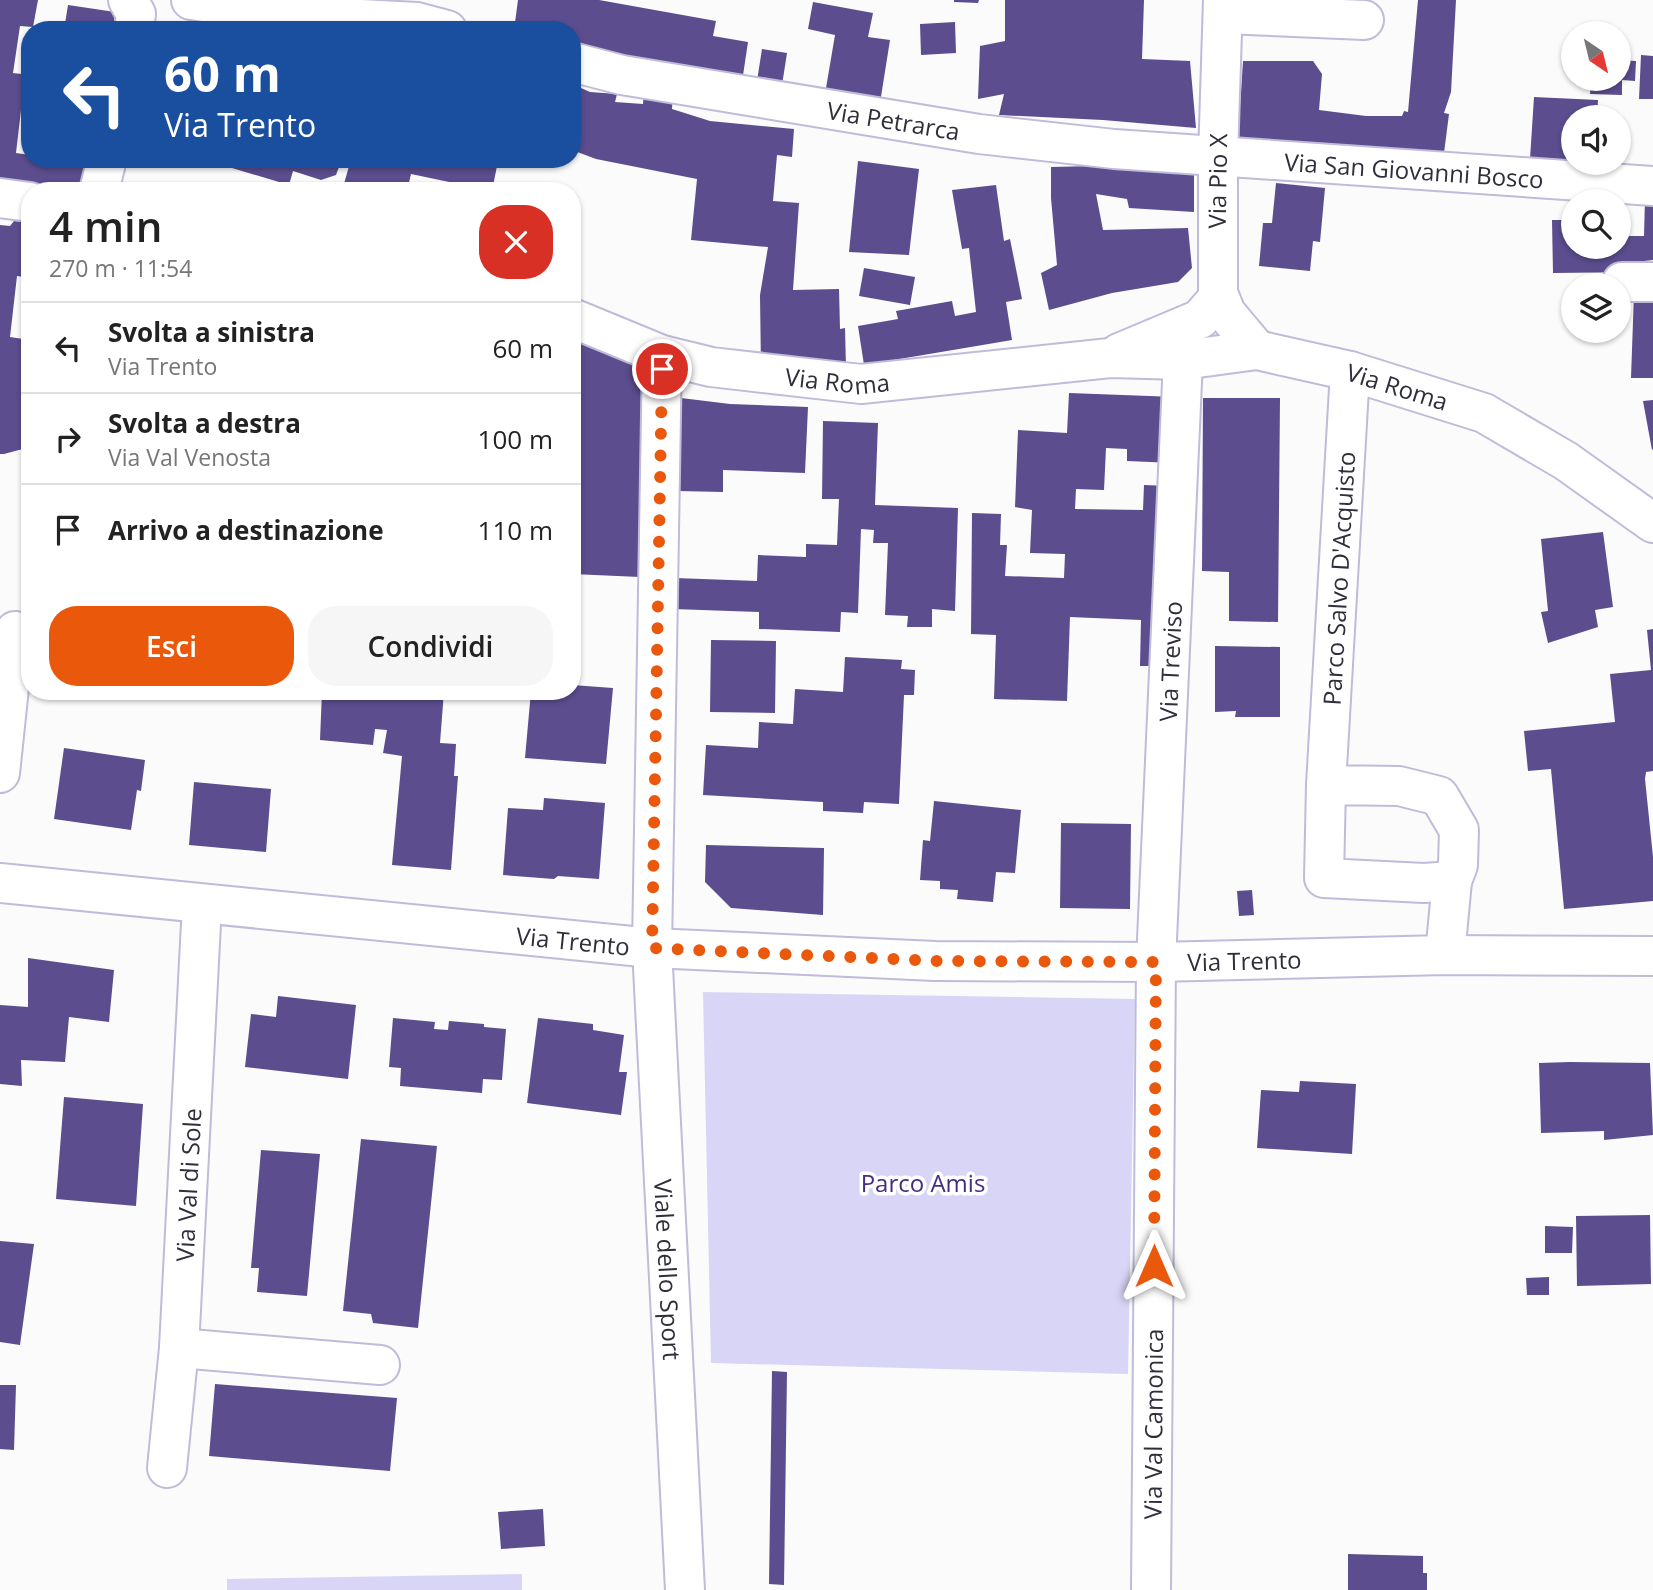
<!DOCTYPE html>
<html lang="it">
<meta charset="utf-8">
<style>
:root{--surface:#fff;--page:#f6f6f6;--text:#222;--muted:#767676;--line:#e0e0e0;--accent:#ea580c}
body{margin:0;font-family:"Open Sans",sans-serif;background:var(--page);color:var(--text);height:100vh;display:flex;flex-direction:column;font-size:26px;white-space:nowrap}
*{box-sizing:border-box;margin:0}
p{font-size:23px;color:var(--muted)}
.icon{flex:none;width:38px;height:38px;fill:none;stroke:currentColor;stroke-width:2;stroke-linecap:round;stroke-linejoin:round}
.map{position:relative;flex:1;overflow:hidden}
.side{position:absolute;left:21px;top:182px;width:560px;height:518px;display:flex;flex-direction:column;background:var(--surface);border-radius:28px;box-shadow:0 2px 5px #0004}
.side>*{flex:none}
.guide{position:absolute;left:21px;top:21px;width:560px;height:147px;border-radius:28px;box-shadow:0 2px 5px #0004;background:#1a4fa0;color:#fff;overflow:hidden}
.needle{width:46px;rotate:145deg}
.fabs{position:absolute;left:1561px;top:21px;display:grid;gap:14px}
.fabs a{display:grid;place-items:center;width:70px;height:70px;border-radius:50%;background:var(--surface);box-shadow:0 2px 5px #0004;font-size:35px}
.pin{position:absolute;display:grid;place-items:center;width:60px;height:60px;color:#fff;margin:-30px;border:4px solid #fff;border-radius:50%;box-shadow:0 2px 7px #0007}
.me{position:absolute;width:77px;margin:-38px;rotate:0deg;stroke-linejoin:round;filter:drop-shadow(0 0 5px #0008)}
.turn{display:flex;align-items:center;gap:24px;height:147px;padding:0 28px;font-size:32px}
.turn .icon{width:91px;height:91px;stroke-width:2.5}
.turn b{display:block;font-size:49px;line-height:60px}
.round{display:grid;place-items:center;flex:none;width:74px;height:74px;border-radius:28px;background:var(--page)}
.head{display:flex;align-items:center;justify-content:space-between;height:119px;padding:0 28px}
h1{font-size:42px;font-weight:600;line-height:52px}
.cta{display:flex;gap:14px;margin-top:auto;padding:14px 28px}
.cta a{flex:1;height:80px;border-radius:28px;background:var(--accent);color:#fff;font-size:28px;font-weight:600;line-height:80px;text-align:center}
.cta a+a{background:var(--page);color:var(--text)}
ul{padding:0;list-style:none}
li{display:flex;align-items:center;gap:21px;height:91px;padding:0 28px;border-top:2px solid var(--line)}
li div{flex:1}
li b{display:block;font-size:26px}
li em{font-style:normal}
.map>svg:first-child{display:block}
</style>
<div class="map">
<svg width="1653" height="1590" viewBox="0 0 1653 1590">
<rect width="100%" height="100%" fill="#fbfbfb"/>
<path fill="#d9d5f6" d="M703 992 1135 999 1128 1374 711 1363Z
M522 1574V1590H227V1579Z"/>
<path fill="#5b4d8e" d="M0 0H38L33 27 20 26 13 73 30 75V111L21 110 16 153 30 155V159H91L81 191H30L0 188Z
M518 0H599L716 21 713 36 748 42 742 82 572 53V30H514Z
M954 0H979L978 3 954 2Z
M1005 0H1144L1142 59 1190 61 1196 128 1103 120 999 115 1004 94 978 99 980 46 1005 41Z
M1418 0H1456L1451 92 1444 113 1449 114 1444 153 1302 149 1238 138 1243 61H1313L1322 74 1319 110 1366 116H1402L1404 111 1408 112Z
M813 2 873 13 868 37 890 40 880 103 825 94 835 35 808 29Z
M68 5 115 12 113 30H64Z
M955 22 956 53 921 55 920 24Z
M762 49 787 53 782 85 757 81Z
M1641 55 1653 56V99H1639Z
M1619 60 1636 61 1635 81 1622 80V95L1590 94 1591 79H1619Z
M572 84 590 92 617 94 615 102 643 104 644 92 673 94 672 109 710 121 794 129 792 157 777 155 773 201 799 203 793 290 839 289 840 329 845 328 846 368 761 369 760 295 768 247 691 240 697 179 596 159 572 150Z
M1534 97 1598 100 1597 117H1573V161L1530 159Z
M202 159H342L336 175 321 180 293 171 289 185Z
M351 159H490L498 161 492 191 411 174 407 191H342Z
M858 161 919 169 909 255 849 252Z
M1093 166 1194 174V212L1129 208 1127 199 1096 194 1103 230 1188 228 1192 268 1178 282 1112 293 1049 310 1041 273 1057 265 1051 198V167Z
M1276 183 1325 188 1320 242 1313 241 1310 271 1259 266 1263 223H1272Z
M996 185 1004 241 1010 239 1022 299 1006 302 1012 340 864 365 858 326 898 319 896 311 952 301 955 316 976 312 969 248 962 249 952 190Z
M1645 199H1653V260L1644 261V272L1553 273 1552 220H1573V247H1619V236H1644Z
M14 221 30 223V278L17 276 10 337 30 340V447L4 454H0V225L10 226Z
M572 258 581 259 573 293H572Z
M864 268 915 277 910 305 859 296Z
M1634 293H1653V378H1631Z
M572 339 651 371 640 577 572 574Z
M1069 393 1176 397 1173 463 1127 461V449L1106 448 1104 490 1076 489 1075 509 1143 510 1144 485 1169 486 1163 666H1140L1141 620 1070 617 1067 701 994 699 996 635 971 634 972 513 1001 514 1000 545H1007L1005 576 1064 578 1065 554 1030 553 1032 510 1015 507 1018 430 1067 433Z
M681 398 730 404 808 407 805 473 723 470V492L678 491Z
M1203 398H1280L1278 622 1229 621V572L1202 571Z
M1653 400V449L1652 450 1643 401Z
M823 421 878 423 875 505 958 508 955 611 932 609V627H907L908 616 885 615 888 543H873L874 530 861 529 858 613 841 612 840 632 759 629V612L673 609 675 578 757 581 758 555 806 557V544L837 545 839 499H822Z
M1603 532 1613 607 1595 610 1598 627 1548 643 1541 612 1548 611 1541 539Z
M1653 629V771L1646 772 1645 779 1653 857V901L1564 909 1551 769 1528 771 1524 731 1615 722 1610 674 1651 670 1647 630Z
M711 640 776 641 775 713 710 712Z
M1215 646 1280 647V717H1235L1236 711 1215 712Z
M845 657 902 660 901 669 915 670 914 695H904L899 804 864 802 863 813 823 811V802L703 795 706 745 758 748 759 722 793 724 795 689 843 692Z
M572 685 613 688 606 764 525 758 531 691H572Z
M322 691H444L440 743 456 744 454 776H458L451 870 392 865 402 756 383 753 387 730 375 729 373 745 320 740Z
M64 748 145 760 141 791 137 790 131 830 54 819Z
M194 782 271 789 266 852 189 845Z
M544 798 605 803 599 879 558 876 554 879 503 875 508 808 543 810Z
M934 801 1021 810 1015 873 996 872 993 902 957 899 958 890 940 889V881L920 880 923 840 930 841Z
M1061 823 1131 824 1130 909 1060 908Z
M706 845 824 848 823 915 731 908 705 882Z
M1252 890 1254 915 1239 916 1237 891Z
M28 958 114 970 109 1022 69 1017 65 1062 21 1060 22 1086 0 1084V1005L28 1007Z
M278 996 356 1005 348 1079 245 1067 251 1014 276 1017Z
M393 1018 435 1022 434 1029 448 1030 449 1021 484 1024V1027L506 1029 502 1080 483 1079 482 1093 400 1086 401 1068 389 1067Z
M538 1018 593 1024V1030L624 1035 619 1072H627L621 1115 527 1103Z
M1570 1062 1650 1063 1653 1135 1604 1140V1131L1541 1133 1539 1063Z
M1300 1081 1356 1084 1352 1154 1257 1148 1261 1090 1299 1092Z
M64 1097 143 1104 136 1206 56 1199Z
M361 1139 437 1146 418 1328 373 1323 371 1314 343 1311Z
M261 1150 320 1154 307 1296 257 1292 259 1268H251Z
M1650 1215 1651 1284 1577 1286 1576 1216Z
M1545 1226 1573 1227 1572 1253H1545Z
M0 1241 34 1244 20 1345 0 1342Z
M1549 1277V1295H1527L1526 1278Z
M772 1371 787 1372 784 1585 769 1584Z
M215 1384 397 1398 390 1471 209 1456Z
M0 1385H16L14 1450 0 1449Z
M543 1509 545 1546 501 1549 498 1512Z
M1348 1554 1423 1556V1573H1427V1590H1348Z"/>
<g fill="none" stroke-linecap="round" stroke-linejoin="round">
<g stroke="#c0bbda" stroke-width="42">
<g id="minor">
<path d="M128 0 136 14 134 30"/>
<path d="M191 0 285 15 417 22 447 30"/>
<path d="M1223 0 1218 158V293L1226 313 1257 350"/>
<path d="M1223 14 1364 20"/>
<path id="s1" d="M572 62 622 75 979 134 1114 149 1653 186"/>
<path d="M99 191 107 159"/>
<path d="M0 198 30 202"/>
<path d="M1622 282H1653"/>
<path id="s2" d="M572 318 662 355 711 367 861 384 1110 358 1183 360 1257 350 1350 371 1484 413 1566 461 1653 523"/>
<path d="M1119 353 1200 319 1219 297"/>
<path id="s3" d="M662 355 652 948 685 1590"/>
<path d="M0 773 15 631"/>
<path id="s4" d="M1326 785 1399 786 1439 796 1459 830 1458 865 1452 881 1424 883 1324 878 1326 785 1350 371"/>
<path id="s5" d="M0 883 652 948 935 961 1156 962 1445 955 1653 956"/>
<path d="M1445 955 1452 881"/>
<path d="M179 1348 380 1365"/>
<path id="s6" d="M167 1468 179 1348 202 904"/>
<path id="s7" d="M1151 1590 1156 962 1183 360"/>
</g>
</g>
<use href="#minor" stroke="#fff" stroke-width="38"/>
</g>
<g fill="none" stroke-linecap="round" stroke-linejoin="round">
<path stroke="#ea580c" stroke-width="12" stroke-dasharray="0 21.6" d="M662 369 652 948 935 961 1156 962 1154 1266"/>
</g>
<g text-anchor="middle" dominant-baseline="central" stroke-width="7" stroke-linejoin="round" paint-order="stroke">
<g font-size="24" fill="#302e3a" stroke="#fff">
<text stroke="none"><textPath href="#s1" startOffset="327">Via Petrarca</textPath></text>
<text stroke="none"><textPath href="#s1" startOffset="850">Via San Giovanni Bosco</textPath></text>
<text transform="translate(1217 181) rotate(-89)">Via Pio X</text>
<text stroke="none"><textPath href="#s2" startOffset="275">Via Roma</textPath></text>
<text stroke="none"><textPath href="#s2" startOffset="842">Via Roma</textPath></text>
<text stroke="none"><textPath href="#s4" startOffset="634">Parco Salvo D'Acquisto</textPath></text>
<text stroke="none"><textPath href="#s7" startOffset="929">Via Treviso</textPath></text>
<text stroke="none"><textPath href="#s5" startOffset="576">Via Trento</textPath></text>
<text stroke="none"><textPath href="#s5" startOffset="1248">Via Trento</textPath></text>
<text stroke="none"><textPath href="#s6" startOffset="284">Via Val di Sole</textPath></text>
<text stroke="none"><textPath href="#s3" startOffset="915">Viale dello Sport</textPath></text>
<text stroke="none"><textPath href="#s7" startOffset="166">Via Val Camonica</textPath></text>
</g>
<g font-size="24" fill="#452e81" stroke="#fff">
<text x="923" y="1182">Parco Amis</text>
</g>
</g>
</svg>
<div class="fabs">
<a><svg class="needle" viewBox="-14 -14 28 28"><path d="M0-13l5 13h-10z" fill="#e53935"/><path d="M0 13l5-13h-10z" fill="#767676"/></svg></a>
<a><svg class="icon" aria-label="sound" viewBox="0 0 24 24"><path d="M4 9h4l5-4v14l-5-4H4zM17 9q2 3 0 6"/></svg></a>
<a><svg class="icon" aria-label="search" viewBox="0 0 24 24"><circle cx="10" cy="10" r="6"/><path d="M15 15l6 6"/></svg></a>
<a><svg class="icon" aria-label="layers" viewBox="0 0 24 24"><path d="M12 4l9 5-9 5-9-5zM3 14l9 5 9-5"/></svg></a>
</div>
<div class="pin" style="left:662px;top:369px;background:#d93025"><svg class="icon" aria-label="arrive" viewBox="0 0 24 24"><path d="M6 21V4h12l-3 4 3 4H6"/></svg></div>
<svg class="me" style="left:1154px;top:1266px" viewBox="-20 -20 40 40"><path d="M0-17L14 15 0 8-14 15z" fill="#ea580c" stroke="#fff" stroke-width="4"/></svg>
<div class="guide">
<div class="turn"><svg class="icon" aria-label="left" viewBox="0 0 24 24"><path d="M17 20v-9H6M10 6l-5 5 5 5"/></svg><div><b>60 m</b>Via Trento</div></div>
</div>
<section class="side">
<div class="head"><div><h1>4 min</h1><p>270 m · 11:54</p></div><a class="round" style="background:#d93025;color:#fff"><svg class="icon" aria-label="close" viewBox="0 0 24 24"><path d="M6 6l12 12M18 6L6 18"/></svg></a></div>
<ul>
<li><svg class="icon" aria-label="left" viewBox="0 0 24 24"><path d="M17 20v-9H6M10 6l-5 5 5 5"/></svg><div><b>Svolta a sinistra</b><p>Via Trento</p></div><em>60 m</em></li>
<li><svg class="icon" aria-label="right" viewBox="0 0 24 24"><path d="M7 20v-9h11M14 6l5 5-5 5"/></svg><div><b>Svolta a destra</b><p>Via Val Venosta</p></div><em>100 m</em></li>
<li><svg class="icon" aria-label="arrive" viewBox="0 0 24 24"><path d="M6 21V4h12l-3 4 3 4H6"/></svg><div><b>Arrivo a destinazione</b></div><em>110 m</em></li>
</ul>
<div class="cta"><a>Esci</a><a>Condividi</a></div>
</section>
</div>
